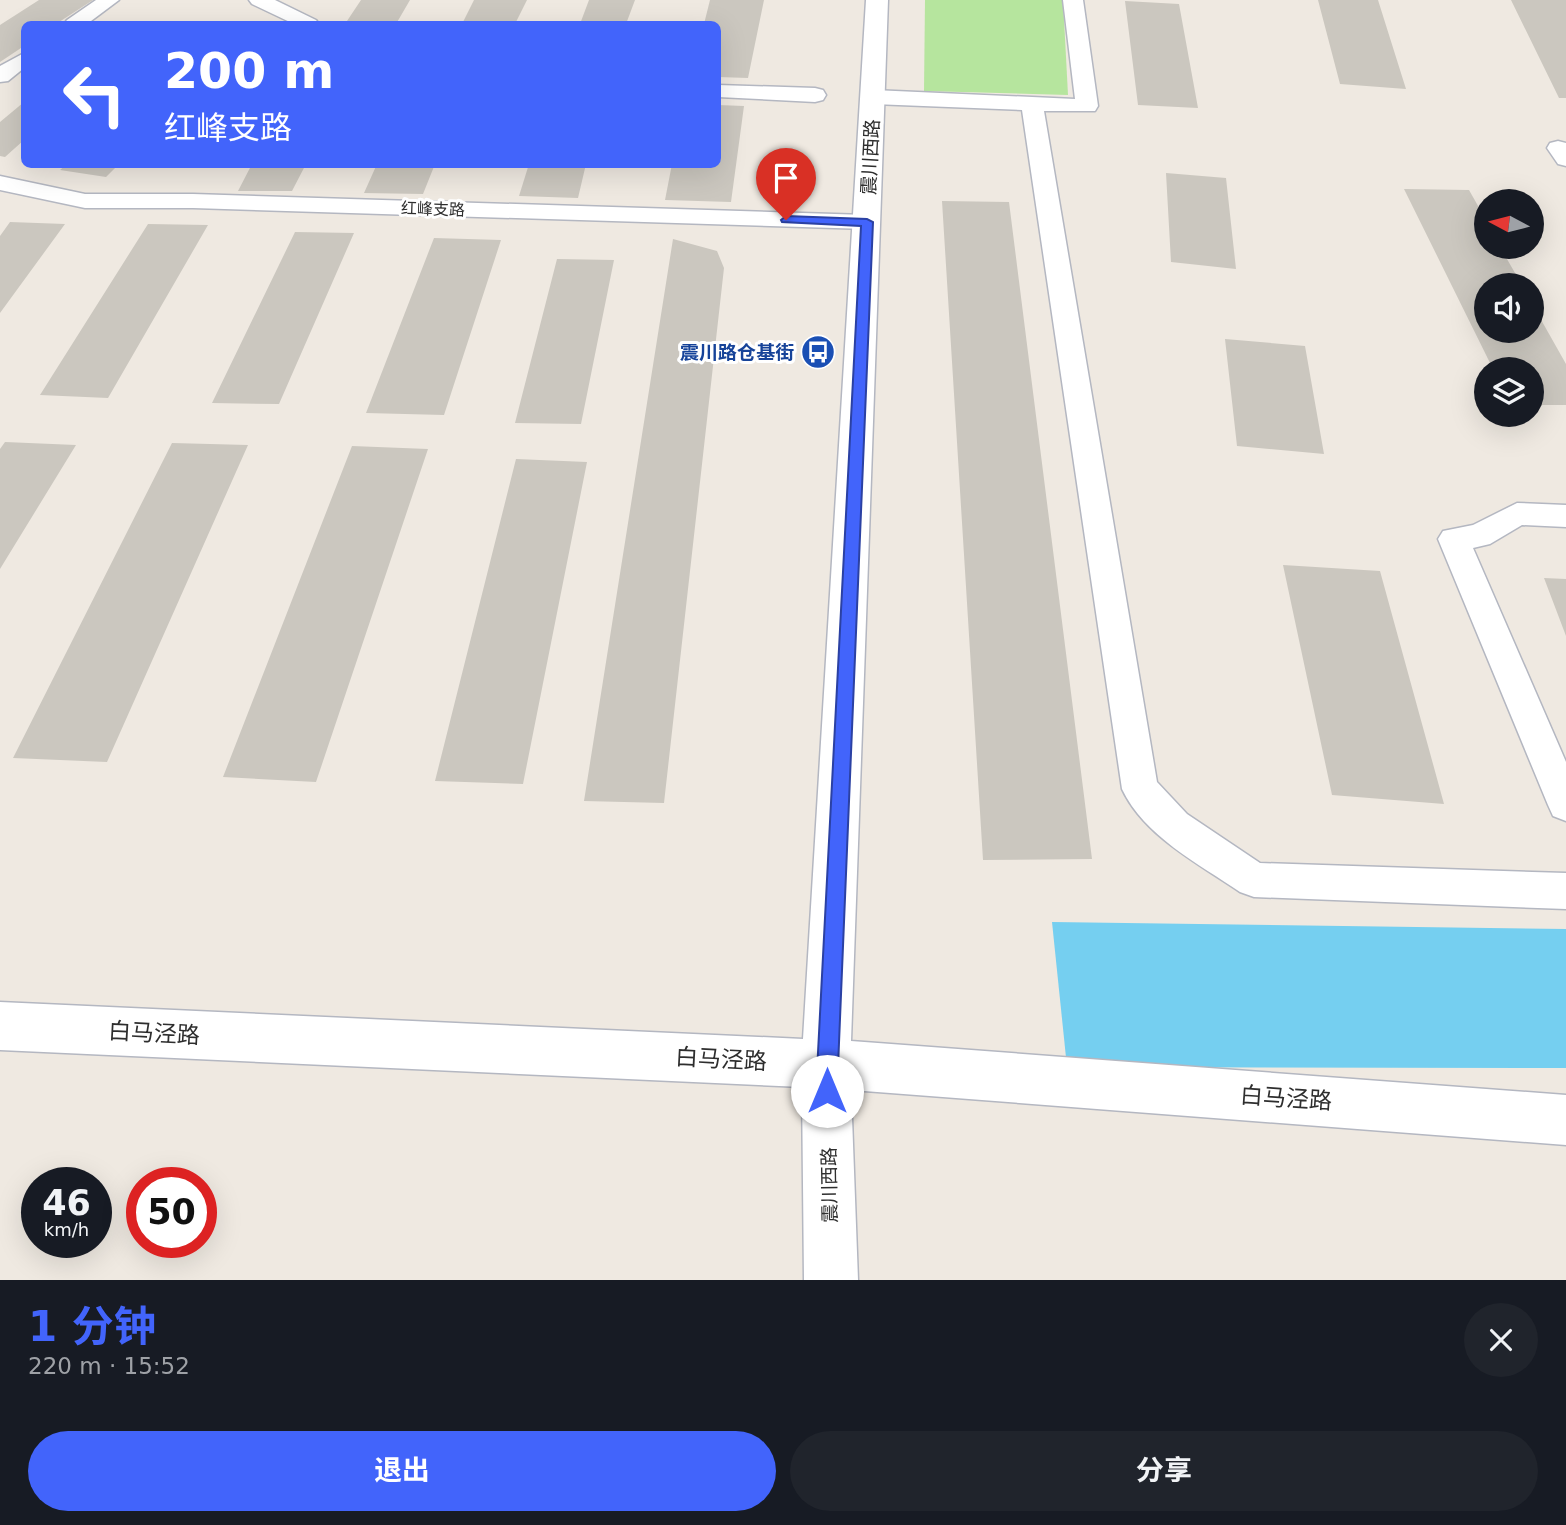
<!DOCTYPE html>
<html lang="zh">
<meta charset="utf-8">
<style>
:root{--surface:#171b24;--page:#20242c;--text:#f1f3f6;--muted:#9ea1a6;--accent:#4264fb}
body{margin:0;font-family:"DejaVu Sans","Noto Sans SC",sans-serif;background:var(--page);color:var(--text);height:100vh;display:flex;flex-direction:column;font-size:26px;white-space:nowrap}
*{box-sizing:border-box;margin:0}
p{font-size:23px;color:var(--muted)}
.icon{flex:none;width:38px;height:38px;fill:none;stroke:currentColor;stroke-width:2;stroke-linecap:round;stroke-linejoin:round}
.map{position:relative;height:1280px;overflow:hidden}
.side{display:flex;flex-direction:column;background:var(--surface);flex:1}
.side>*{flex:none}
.guide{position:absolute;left:21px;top:21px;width:700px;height:147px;border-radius:10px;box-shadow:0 7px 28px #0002;background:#4264fb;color:#fff;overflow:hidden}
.needle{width:46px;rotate:277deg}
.tools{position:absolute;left:1474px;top:189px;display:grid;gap:14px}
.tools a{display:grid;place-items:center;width:70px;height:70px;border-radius:50%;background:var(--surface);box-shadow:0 7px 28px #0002;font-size:35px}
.speed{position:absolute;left:21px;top:1167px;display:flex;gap:14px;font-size:35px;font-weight:700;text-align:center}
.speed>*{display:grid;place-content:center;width:91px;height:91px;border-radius:50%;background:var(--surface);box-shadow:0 7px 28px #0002;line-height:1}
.speed small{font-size:18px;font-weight:400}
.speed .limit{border:10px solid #d22;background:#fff;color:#111}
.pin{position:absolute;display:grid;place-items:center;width:60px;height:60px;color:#fff;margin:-72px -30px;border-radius:50% 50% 50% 0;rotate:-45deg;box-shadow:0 0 7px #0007}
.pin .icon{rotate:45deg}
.me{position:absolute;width:77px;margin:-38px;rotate:0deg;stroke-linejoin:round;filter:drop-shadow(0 0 5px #0008)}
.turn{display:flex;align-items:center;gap:24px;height:147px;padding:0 28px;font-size:32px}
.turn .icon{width:91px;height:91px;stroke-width:2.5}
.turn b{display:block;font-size:49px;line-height:60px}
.round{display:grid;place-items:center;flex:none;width:74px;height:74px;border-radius:37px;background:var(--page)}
.summary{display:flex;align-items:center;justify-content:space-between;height:119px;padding:0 28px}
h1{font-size:42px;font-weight:700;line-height:52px;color:var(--accent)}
.cta{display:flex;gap:14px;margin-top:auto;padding:14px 28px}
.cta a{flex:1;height:80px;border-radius:42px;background:var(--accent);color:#fff;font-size:28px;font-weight:700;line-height:80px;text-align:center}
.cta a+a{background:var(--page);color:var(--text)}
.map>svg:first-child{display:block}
</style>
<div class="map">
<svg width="1566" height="1280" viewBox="0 0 1566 1280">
<rect width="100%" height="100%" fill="#efe9e1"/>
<path fill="#b6e59e" d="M925 0H1063L1068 95 924 91Z"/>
<path fill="#75cff0" d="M1052 922 1566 929V1068L1067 1067Z"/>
<path fill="#cbc7bf" d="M39 0H93L56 24H24V46L0 62V25Z
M361 0H410L396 24H345Z
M474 0H527L515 24H462Z
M589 0H635L626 24H580Z
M710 0H764L748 78 718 77V24H704Z
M1318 0H1378L1406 89 1340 84Z
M1511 0H1566V98H1559Z
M1125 1 1179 4 1198 108 1138 105Z
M24 102V140L5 157 0 156V122Z
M718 105 744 106 731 202 665 200 672 164H718Z
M67 164H119L106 177 60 170Z
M252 164H306L292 191H238Z
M377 164H435L423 194 364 193Z
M529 164H586L578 198 519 196Z
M1166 173 1226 178 1236 269 1171 262Z
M1404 189 1469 190 1486 220V247H1500L1522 285H1486V331H1531V302L1566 364V405H1531V369H1493Z
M942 201 1009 202 1092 859 983 860Z
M10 222 65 224 0 313V236Z
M148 224 208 225 108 398 40 395Z
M295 232 354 233 279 404 212 403Z
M434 238 501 240 444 415 366 413Z
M673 239 717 251 724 268 664 803 584 801Z
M557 259 614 260 581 424 515 423Z
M1225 339 1305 346 1324 454 1237 446Z
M5 442 76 445 0 569V449Z
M172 443 248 445 107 762 13 758Z
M352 446 428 449 316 782 223 777Z
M516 459 587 462 523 784 435 781Z
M1283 565 1380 571 1444 804 1332 795Z
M1544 578 1566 579V636Z"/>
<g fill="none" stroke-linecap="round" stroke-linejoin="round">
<g stroke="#b4b7c1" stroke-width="3">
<path id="street" d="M96 0H119L87 24H64L67 20Z
M249 0H275L316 20 319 24H294L252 4Z
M1063 0H1083L1098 106 1095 111H1044L1157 782 1187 814 1260 863 1566 873V909L1254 897 1240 892C1199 864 1144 836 1122 789L1022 110 873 104 865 102 862 97 865 92 873 90 1075 99Z
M24 53V68L8 81 0 82V66Z
M718 85 815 88 823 90 826 95 823 100 815 102 718 97Z
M1558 141 1566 143V166L1558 164 1547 148 1550 143Z
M0 176 85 194H193L867 215 876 217 879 222 876 227 867 229 193 208H85L0 190Z
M1517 503 1566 505V527L1522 525 1490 544 1473 548 1566 762V821L1553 816 1548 805 1438 539 1443 531 1473 525Z"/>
</g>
<g stroke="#b4b7c1" stroke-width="3">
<path id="secondary" d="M866 0H888L851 1041 1566 1095V1145L851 1090 858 1280H804L802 1087 0 1050V1002L803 1039Z"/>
</g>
<use href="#street" fill="#fff" fill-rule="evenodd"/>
<use href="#secondary" fill="#fff" fill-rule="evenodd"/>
</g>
<path fill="#4264fb" stroke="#2b41a3" stroke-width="2" d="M786 216 867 219 873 222 837 1091 834 1098 827 1101 819 1098 816 1091 861 226 782 222 781 220Z"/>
<defs>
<g id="bus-disc" transform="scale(1.75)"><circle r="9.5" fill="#1a4fb4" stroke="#fff"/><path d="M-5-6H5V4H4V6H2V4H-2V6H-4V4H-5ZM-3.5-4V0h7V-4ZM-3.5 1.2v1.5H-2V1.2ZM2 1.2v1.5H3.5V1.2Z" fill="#fff"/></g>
</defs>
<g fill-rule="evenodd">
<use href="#bus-disc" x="818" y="352"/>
</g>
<g text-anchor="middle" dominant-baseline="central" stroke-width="6" stroke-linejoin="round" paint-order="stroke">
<g font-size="16" fill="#2e2e2e" stroke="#fff">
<text transform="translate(433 209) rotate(2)">红峰支路</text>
</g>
<g font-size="19" fill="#2e2e2e" stroke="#fff">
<text transform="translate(870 157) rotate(-87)">震川西路</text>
<text transform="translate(829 1185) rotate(-91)">震川西路</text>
</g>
<g font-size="19" font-weight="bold" fill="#164399" stroke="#fff" text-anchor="end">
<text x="794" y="352">震川路仓基街</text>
</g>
<g font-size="23" fill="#2e2e2e" stroke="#fff">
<text transform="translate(154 1033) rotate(3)">白马泾路</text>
<text transform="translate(721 1059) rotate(3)">白马泾路</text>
<text transform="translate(1286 1098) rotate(4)">白马泾路</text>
</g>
</g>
</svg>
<div class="tools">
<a><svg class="needle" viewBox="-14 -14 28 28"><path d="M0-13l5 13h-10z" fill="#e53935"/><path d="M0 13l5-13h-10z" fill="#9ea1a6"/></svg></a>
<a><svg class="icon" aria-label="sound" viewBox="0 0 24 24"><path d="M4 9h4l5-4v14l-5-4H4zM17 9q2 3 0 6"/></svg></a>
<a><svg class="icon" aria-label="layers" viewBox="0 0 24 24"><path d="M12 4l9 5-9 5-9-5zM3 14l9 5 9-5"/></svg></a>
</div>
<div class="speed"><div>46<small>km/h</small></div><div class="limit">50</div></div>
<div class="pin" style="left:786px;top:220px;background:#d93025"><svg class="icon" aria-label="arrive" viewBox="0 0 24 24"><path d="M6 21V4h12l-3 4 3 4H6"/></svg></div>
<svg class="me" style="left:827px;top:1091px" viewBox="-20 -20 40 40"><circle r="19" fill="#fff"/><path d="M0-13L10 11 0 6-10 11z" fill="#4264fb"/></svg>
<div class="guide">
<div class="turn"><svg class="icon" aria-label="left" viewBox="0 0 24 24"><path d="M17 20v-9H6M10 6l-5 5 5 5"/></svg><div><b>200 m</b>红峰支路</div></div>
</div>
</div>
<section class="side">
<div class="summary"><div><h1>1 分钟</h1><p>220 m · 15:52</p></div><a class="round"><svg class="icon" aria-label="close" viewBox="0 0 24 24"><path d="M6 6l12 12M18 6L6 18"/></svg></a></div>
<div class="cta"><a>退出</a><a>分享</a></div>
</section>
